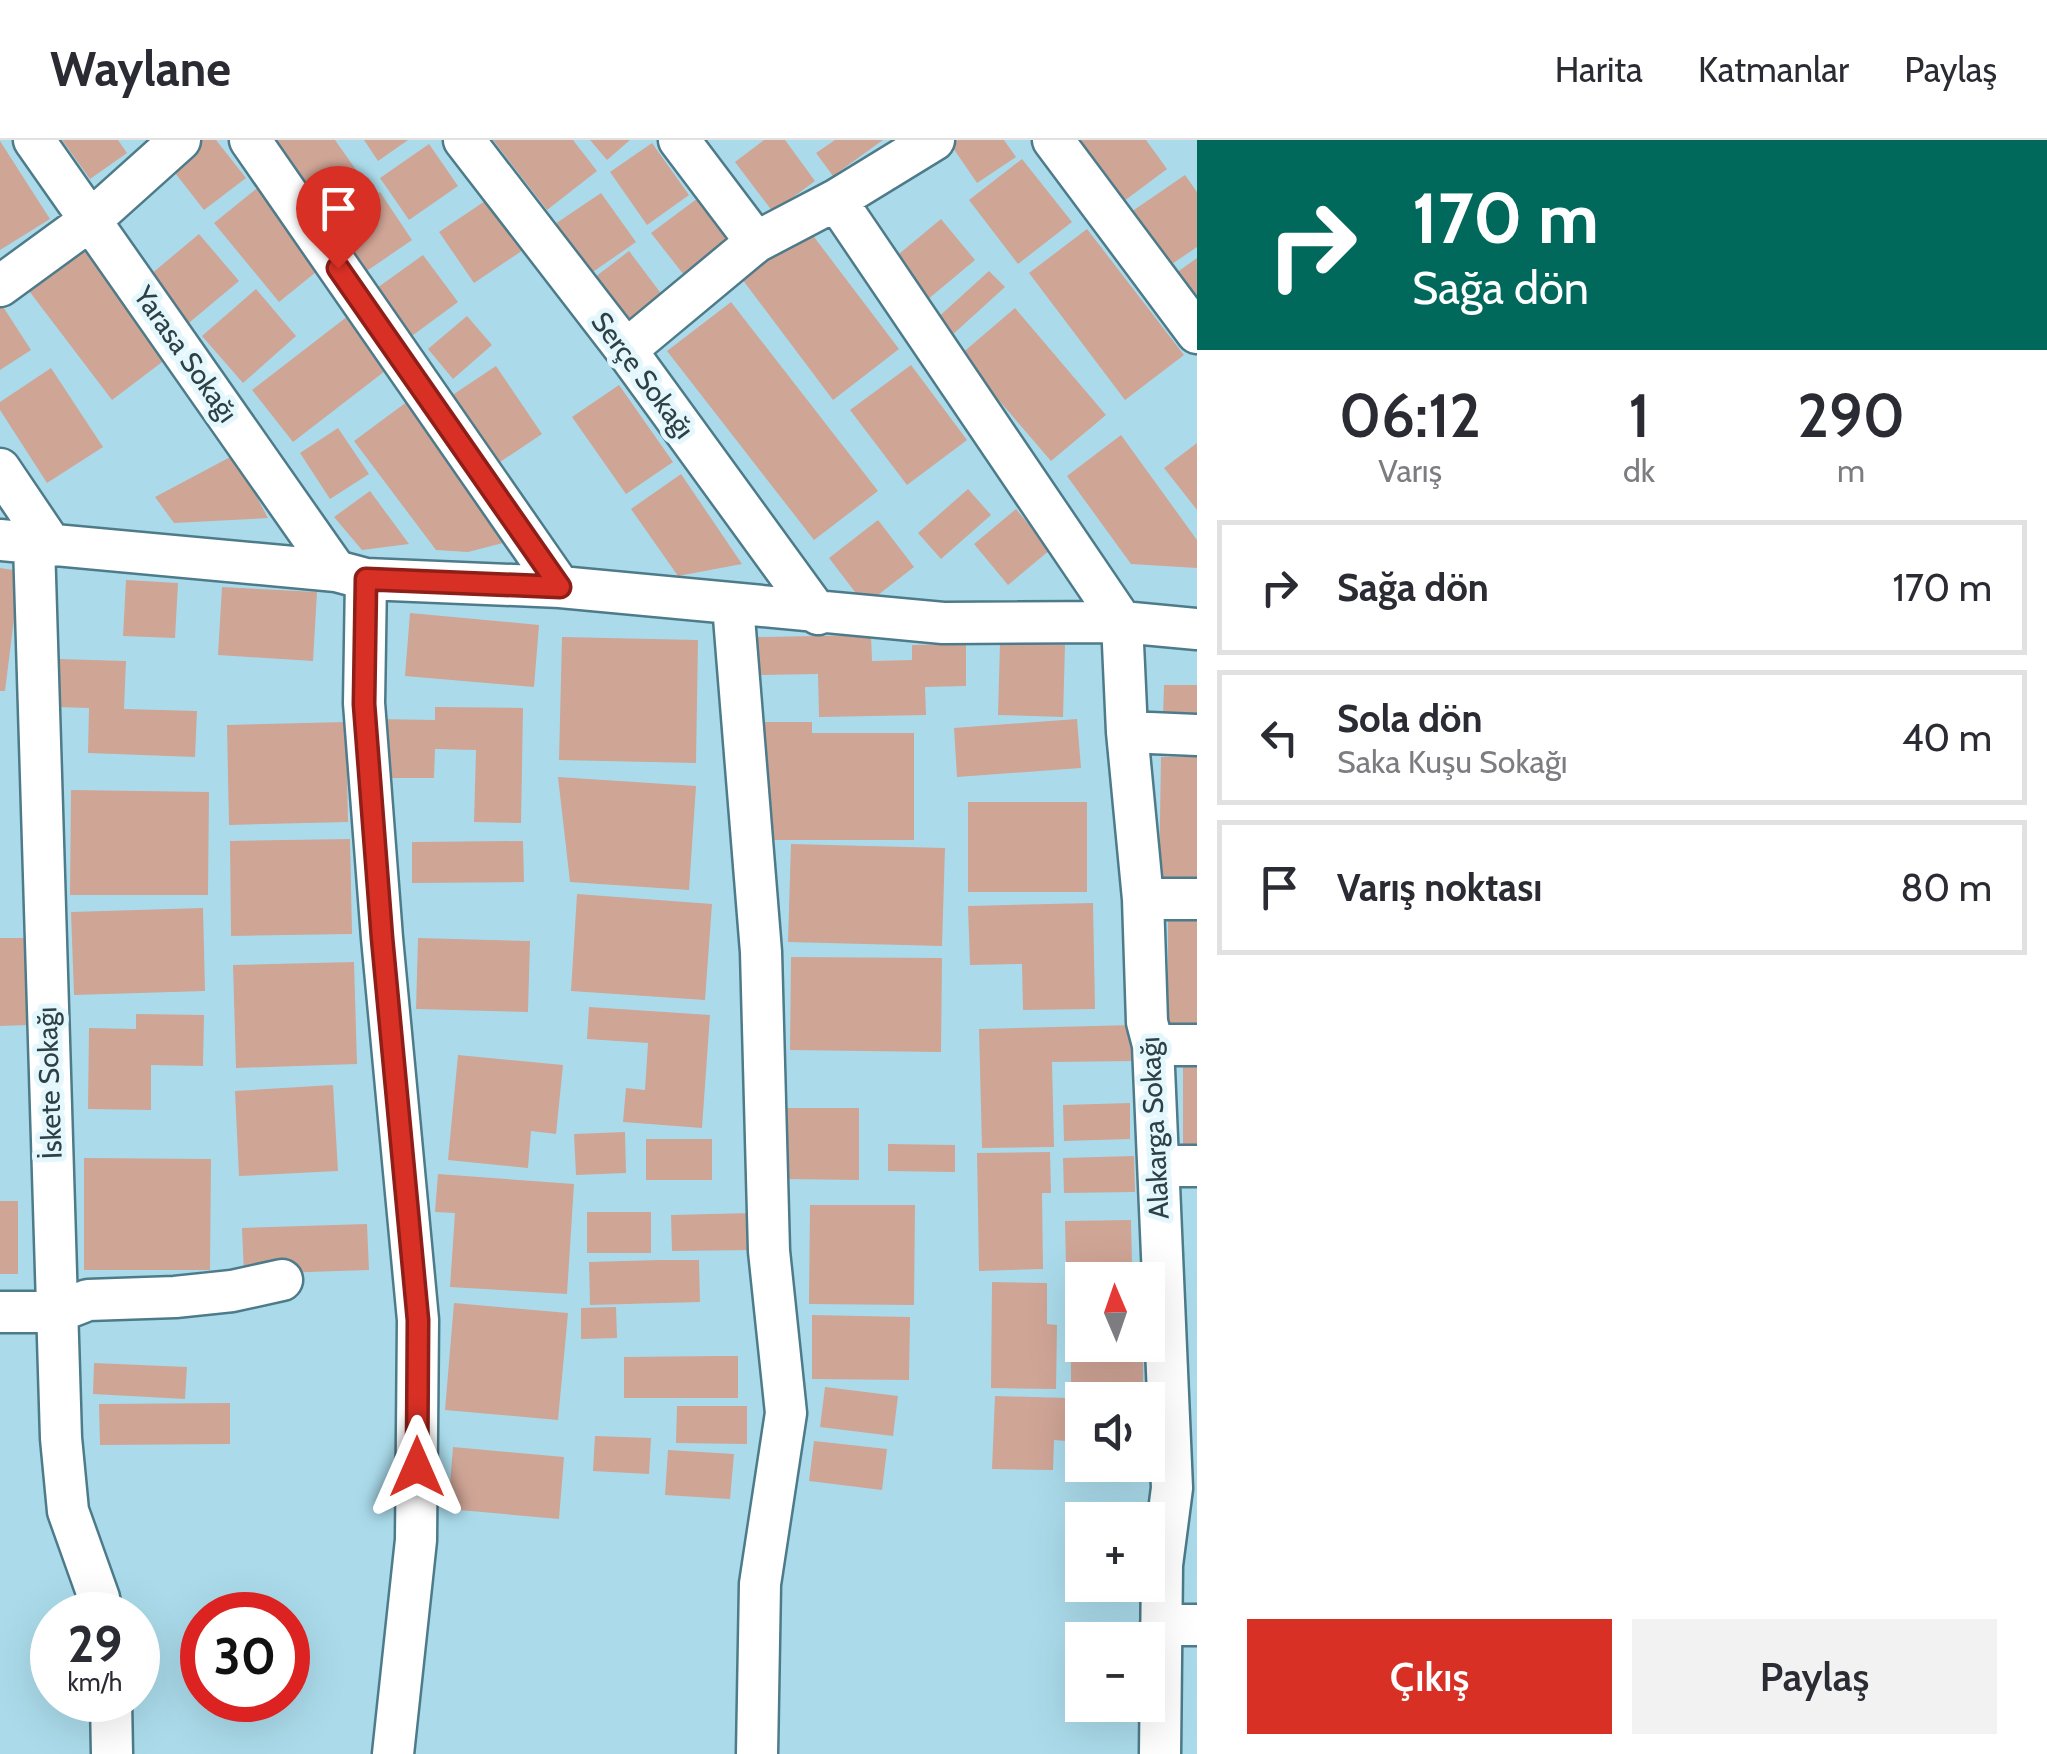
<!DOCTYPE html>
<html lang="tr">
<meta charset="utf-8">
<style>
:root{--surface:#fff;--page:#f2f2f3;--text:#2b2b33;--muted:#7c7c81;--line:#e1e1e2;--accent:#d93025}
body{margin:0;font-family:Cabin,sans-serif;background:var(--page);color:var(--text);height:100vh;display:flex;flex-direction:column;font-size:38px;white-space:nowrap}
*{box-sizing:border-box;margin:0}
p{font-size:32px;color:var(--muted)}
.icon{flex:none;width:55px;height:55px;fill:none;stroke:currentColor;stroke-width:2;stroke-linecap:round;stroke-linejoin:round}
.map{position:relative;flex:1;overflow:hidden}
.sheet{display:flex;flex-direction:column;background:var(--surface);width:850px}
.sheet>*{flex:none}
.banner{background:#00695c;color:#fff;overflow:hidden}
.needle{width:65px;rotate:358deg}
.fabs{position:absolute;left:1065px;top:1122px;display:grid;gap:20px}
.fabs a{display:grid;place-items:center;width:100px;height:100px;border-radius:0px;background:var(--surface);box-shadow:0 10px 40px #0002;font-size:50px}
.speed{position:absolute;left:30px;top:1452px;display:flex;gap:20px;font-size:50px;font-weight:700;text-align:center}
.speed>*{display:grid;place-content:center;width:130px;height:130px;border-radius:50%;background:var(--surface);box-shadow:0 10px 40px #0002;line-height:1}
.speed small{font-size:25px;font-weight:400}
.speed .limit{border:15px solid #d22;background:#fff;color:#111}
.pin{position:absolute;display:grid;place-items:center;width:85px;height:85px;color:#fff;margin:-102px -42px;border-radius:50% 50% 50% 0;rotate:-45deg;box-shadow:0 0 10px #0007}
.pin .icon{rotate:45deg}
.me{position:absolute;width:110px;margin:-55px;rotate:0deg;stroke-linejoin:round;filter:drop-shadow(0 0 8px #0008)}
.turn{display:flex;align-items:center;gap:35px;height:210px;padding:0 50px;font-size:45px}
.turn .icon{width:130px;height:130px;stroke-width:2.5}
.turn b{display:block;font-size:70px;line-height:85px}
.eta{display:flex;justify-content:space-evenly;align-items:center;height:170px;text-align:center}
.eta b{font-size:60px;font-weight:600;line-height:70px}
.cta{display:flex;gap:20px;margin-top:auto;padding:20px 50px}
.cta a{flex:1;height:115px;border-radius:0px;background:var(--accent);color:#fff;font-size:40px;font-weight:600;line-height:115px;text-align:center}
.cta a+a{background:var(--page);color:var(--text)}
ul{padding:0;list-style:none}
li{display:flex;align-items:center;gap:30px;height:135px;margin:0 20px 15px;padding:0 30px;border:5px solid var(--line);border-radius:0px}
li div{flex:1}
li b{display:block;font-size:38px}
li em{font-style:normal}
header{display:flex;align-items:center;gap:60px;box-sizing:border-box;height:140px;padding:0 50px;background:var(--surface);border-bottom:2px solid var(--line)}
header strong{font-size:48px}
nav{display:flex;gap:55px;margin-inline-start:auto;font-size:35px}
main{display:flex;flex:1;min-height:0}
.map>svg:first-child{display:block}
</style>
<header>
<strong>Waylane</strong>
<nav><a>Harita</a><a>Katmanlar</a><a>Paylaş</a></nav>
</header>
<main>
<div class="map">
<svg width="1197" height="1614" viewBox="0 0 1197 1614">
<rect width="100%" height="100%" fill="#abdbeb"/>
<path fill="#cfa596" d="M62 0H118L127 13 90 39Z
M199 0H216L246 38 204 70 168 24Z
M263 0H335L366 44 317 77Z
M364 0H408L378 21Z
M493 0H573L597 31 547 70Z
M590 0H630L607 20Z
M764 0H785L815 41 773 72 735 22Z
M835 0H883L833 36 816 13Z
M958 0H1004L1016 17 977 43 951 5Z
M1083 0H1146L1167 29 1112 70 1068 11Z
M0 1 50 79 0 110Z
M652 3 689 55 647 85 610 32Z
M429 4 458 46 409 80 380 38Z
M1022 19 1072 82 1018 124 969 60Z
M1185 35 1197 52V107L1169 126 1131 72Z
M261 45 326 124 279 162 214 83Z
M380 52 412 100 358 137 325 90Z
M497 53 532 104 474 143 439 92Z
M601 53 636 102 587 136 552 86Z
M698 58 730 100 684 135 651 93Z
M941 79 975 120 927 160 893 119Z
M808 89 899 209 833 260 742 139Z
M1087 89 1184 215 1125 260 1029 133Z
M199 94 239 141 184 187 144 140Z
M85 96 174 213 112 260 23 143Z
M629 111 669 164 626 196 586 144Z
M423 115 458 162 405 201 370 153Z
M1197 118V162L1176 133Z
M989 131 1005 147 950 197 934 181Z
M256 149 296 196 243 243 202 196Z
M0 162 31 210 0 230Z
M731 162 878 351 814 400 667 211Z
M1015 168 1106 275 1051 321 960 215Z
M357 169 398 221 293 302 252 250Z
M467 176 492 205 453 239 428 209Z
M911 225 967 300 907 345 850 270Z
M496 226 542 294 488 330 442 262Z
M51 228 103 307 47 343 0 270V262Z
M619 245 673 322 626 354 572 277Z
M408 261 437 301 503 403 468 412 436 410 354 301Z
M338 288 369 334 330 359 300 313Z
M1121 295 1197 400V428L1131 424 1067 336Z
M1197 303V370L1164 328Z
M234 315 268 378 174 383 155 357Z
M681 334 742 424 678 436 631 369Z
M968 349 991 375 941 419 918 393Z
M370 351 409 404 362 410 334 377Z
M1016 369 1050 410 1008 445 974 404Z
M878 380 914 427 865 465 829 418Z
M0 428 20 431 5 551H0Z
M126 440 178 443 175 498 123 496Z
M222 447 317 452 313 521 218 515Z
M410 473 539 485 534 547 405 536Z
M871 495 872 521 912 520V505L966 504V546L925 547 926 575 819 577 818 534 756 535V497Z
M562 497 698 500 696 623 559 620Z
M1000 503 1065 505 1063 577 998 575Z
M59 519 126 521 124 569 197 571 195 617 88 613 89 568 57 567Z
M1164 545H1197V579L1163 578Z
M435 567 523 568 521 683 474 682 476 610 435 609 434 638H376L377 579 435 580Z
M1077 579 1081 628 957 637 954 588Z
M346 582 348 682 229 685 227 585Z
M765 582H812V593H914V700H765Z
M1161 617H1197V740L1159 739Z
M558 637 696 646 689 750 570 742Z
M71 650 209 652 208 755H70Z
M968 662H1087V752H968Z
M350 699 352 794 231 796 230 701Z
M523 701 524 742 412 743V702Z
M791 704 945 708 942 806 788 802Z
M577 754 712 764 705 860 571 851Z
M1093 763 1095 869 1023 870 1022 824 970 825 968 766Z
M203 768 205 851 74 855 71 772Z
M1168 772H1197V888H1168Z
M0 798H27L28 885 0 886Z
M418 798 530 801 528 872 416 869Z
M791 817 942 818 941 912 790 910Z
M354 822 357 924 236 928 233 825Z
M589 867 710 875 702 988 623 982 626 948 645 950 648 903 587 899Z
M136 874 204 875 203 926 151 925V970L88 969 89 888 136 889Z
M1133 885 1134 921 1052 922 1054 1007 982 1008 979 889Z
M458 915 563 925 556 994 531 991 528 1028 448 1020Z
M1183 918H1197V1013H1183Z
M333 945 338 1031 239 1036 235 951Z
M1130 963V999L1064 1001 1063 965Z
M784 968H859V1040L784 1039Z
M625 992 626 1033 576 1035 574 994Z
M646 999H712V1040H646Z
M888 1004 955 1005V1032L888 1031Z
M1050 1012 1051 1053H1042L1043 1129 979 1131 977 1013Z
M1134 1016 1135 1052 1064 1053 1063 1018Z
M84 1018 211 1019 210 1130H84Z
M438 1034 574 1044 567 1154 450 1147 455 1073 435 1072Z
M0 1061H18V1134H0Z
M810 1065H915L914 1165 809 1164Z
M587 1072H651V1113H587Z
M752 1073 753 1110 672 1111 671 1075Z
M1131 1080 1132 1124 1066 1126 1065 1081Z
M367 1084 369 1130 244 1134 242 1088Z
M660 1120H699L700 1162 590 1165 589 1122Z
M1071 1139H1082V1205H1143V1249L1071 1248Z
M992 1142 1047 1143V1184L1057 1185 1056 1249 991 1248Z
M454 1163 568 1173 558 1280 445 1270Z
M616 1167 617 1198 581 1199V1168Z
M812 1175 910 1177 909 1240 812 1239Z
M717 1216H738V1258H624V1217Z
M94 1223 187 1227 185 1259 93 1254Z
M825 1247 898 1256 893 1296 820 1287Z
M995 1256 1067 1258 1066 1301 1054 1300 1053 1330 992 1329Z
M230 1263V1304L100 1305 99 1264Z
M677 1266H747V1304L676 1303Z
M595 1296 651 1298 649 1334 593 1331Z
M1077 1296H1082V1325H1127L1125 1339 1073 1334Z
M814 1301 887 1309 882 1350 809 1341Z
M453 1307 564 1317 559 1379 448 1369Z
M668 1310 734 1314 730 1359 665 1355Z"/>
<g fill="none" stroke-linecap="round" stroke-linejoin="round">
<g stroke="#4d7b89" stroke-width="45">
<path id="minor" d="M34 0 336 431
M250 0 560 447
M464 0 626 210 818 474
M679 0 756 102
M1053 0 1197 193
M836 60 1122 482 1127 592 1143 759 1147 882 1153 905 1172 1348 1162 1425 1160 1614
M0 146 92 79 180 0
M626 210 756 102 836 60 934 0
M0 329 52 406
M0 400 336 431 366 439 560 447 943 483 1122 482 1197 489
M34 404 61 1298 68 1371 99 1458 102 1475
M366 439 364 563 382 798 418 1180 416 1400 393 1614
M733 465 761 812 769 1111 786 1273 760 1444 757 1614
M1127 592 1197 595
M1143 759H1197
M1153 905H1197
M1159 1026H1197
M0 1172H57L88 1160 175 1157 232 1151 282 1140
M1161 1485H1197
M111 1560 112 1614"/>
</g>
<use href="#minor" stroke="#fff" stroke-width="40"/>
</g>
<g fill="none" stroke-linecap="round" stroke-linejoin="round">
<g stroke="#8d1f18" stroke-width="25">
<path id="route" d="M338 128 560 447 366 439 364 564 382 798 418 1180 417 1327"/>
</g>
<use href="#route" stroke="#d93025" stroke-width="18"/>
</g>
<g text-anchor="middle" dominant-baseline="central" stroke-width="10" stroke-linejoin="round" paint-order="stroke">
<g font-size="28" fill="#2c4046" stroke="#e4f7fd">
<text transform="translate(186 214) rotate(55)">Yarasa Sokağı</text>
<text transform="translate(643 235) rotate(53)">Serçe Sokağı</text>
<text transform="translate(49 943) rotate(-92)">İskete Sokağı</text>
<text transform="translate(1154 988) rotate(-93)">Alakarga Sokağı</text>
</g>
</g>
</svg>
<div class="fabs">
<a><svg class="needle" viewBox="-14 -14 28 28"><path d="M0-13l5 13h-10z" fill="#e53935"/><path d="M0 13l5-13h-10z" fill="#7c7c81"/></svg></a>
<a><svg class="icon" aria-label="sound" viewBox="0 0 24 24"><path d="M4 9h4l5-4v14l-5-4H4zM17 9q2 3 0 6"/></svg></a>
<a>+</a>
<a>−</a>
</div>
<div class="speed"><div>29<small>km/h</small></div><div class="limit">30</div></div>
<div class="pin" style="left:338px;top:128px;background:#d93025"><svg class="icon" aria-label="arrive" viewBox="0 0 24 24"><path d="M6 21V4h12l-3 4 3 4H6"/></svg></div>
<svg class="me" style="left:417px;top:1327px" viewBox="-20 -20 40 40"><path d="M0-17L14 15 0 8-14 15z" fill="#d93025" stroke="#fff" stroke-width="4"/></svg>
</div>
<section class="sheet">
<div class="banner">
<div class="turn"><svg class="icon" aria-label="right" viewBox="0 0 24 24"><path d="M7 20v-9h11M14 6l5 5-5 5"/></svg><div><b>170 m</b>Sağa dön</div></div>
</div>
<div class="eta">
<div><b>06:12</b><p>Varış</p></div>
<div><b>1</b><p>dk</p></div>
<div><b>290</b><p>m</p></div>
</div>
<ul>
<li><svg class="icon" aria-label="right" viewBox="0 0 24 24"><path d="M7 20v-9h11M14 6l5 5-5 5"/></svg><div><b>Sağa dön</b></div><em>170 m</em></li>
<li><svg class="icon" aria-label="left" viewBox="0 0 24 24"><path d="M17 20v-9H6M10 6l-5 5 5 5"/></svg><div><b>Sola dön</b><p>Saka Kuşu Sokağı</p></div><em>40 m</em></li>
<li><svg class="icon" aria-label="arrive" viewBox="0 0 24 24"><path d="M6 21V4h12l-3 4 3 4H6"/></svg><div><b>Varış noktası</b></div><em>80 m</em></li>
</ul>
<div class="cta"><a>Çıkış</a><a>Paylaş</a></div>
</section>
</main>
